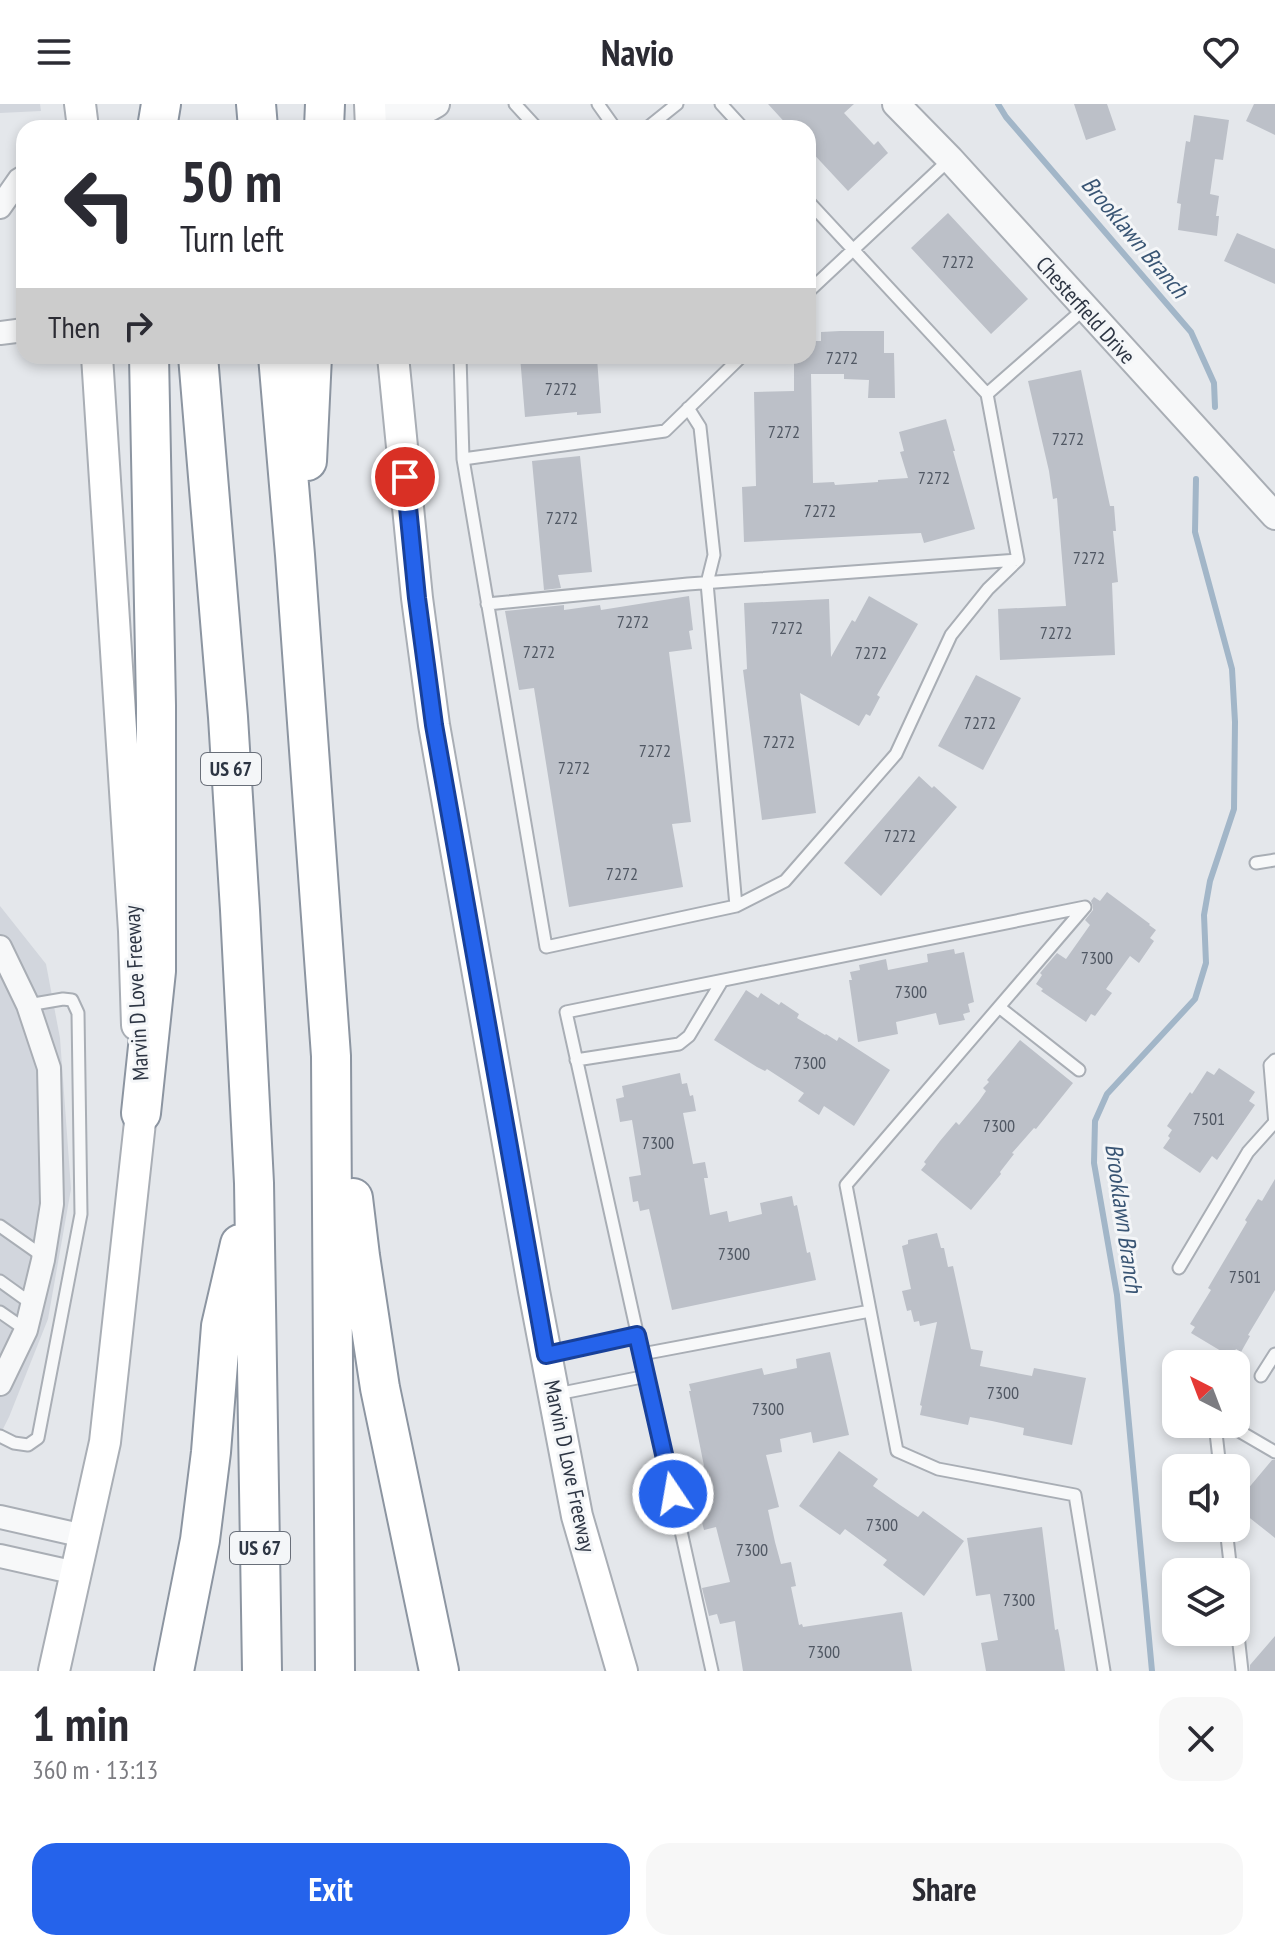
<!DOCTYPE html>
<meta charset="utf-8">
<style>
:root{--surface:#fff;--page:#f7f7f7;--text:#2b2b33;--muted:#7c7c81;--accent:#2563eb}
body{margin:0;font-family:"PT Sans Narrow",sans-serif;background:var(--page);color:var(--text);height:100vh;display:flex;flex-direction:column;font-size:30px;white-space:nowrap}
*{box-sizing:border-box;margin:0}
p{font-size:26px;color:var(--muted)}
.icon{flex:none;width:44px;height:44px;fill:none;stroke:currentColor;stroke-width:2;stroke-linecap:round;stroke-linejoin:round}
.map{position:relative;height:1567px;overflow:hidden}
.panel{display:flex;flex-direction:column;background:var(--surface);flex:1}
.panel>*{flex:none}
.banner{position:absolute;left:16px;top:16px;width:800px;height:244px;border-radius:24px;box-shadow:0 4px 12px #0003;background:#fff;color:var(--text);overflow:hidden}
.needle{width:52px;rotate:318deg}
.controls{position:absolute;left:1162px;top:1246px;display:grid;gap:16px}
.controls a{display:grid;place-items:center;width:88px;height:88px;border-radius:16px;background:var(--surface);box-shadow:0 4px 12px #0003;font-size:40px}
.pin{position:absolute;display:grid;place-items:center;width:68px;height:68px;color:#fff;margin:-34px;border:4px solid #fff;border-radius:50%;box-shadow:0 2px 8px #0007}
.me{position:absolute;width:88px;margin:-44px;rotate:348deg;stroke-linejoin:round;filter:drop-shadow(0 0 6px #0008)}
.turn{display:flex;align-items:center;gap:28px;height:168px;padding:0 32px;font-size:36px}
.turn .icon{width:104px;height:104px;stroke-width:2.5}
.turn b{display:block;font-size:56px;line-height:68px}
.then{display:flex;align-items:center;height:76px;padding:0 32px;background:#0003;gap:16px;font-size:30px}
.round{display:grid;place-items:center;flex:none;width:84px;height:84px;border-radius:24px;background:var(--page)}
.head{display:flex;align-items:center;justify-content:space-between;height:136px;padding:0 32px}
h1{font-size:48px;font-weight:600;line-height:60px}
.cta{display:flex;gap:16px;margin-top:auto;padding:16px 32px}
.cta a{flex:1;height:92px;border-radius:24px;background:var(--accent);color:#fff;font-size:32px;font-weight:600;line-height:92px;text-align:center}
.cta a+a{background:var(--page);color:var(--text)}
header{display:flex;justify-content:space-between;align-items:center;height:104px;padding:0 32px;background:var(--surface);font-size:36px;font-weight:600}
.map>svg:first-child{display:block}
</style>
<header><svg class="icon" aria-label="menu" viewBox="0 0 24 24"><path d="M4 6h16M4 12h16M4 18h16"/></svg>Navio<svg class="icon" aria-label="heart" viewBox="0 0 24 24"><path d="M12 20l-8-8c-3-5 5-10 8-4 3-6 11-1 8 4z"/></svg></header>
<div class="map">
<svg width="1275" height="1567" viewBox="0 0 1275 1567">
<rect width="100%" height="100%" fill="#e4e7eb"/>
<path fill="#d2d6dd" d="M0 0H40L41 7 0 9Z
M0 802 46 860 60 934 71 1085 48 1215 9 1313 0 1331Z"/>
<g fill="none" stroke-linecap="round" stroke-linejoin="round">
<path stroke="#a2b6c8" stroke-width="6" d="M998 0 1006 13 1191 228 1214 279 1215 303
M1152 1567 1117 1191 1094 1059 1095 1017 1107 990 1195 895 1206 859 1204 811 1210 777 1234 705 1235 618 1232 565 1195 428 1196 375"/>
</g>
<path fill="#bcc0c8" d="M768 0H854L844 9 874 41 878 37 888 49 848 87 808 44V24H790Z
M1074 0H1107L1116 26 1086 36Z
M1254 0H1275V31L1246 17Z
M1194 11 1229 16 1223 56 1215 55 1210 90 1219 92 1216 112H1219L1217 132 1178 126 1181 100 1177 99 1186 37 1190 38Z
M948 109 1028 195 991 230 911 144Z
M1237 129 1275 145V180L1224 157Z
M840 227H884V249H894L895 294H868L869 276 844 275V270H811L813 379 834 378 835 381 878 378V376L908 374 900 348 904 347 899 328 946 315 955 347H953L975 425 924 439 921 429 744 438 742 383 756 382 754 288 794 287V252H808V237H821V228Z
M520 252H543V258L597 254 601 309 577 311V308L525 313Z
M1081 266 1110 402H1114L1116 427H1113L1118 478 1112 479 1115 551 1000 556 998 505 1066 502 1057 394 1053 395 1049 367 1028 277Z
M580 352 592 468 558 471 561 484 544 486 532 357Z
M689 492 693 526 689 527 692 545 669 548 691 718 672 720 683 783 569 803 534 584 519 586 505 507 564 501V506L600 501 601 506Z
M869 492 918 520 877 591 880 593 870 612 866 610 859 622 800 589 816 709 762 716 743 566 747 565 744 499 829 495 831 553 852 516 855 518Z
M976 571 1021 594 983 666 938 642Z
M919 672 932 684 934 682 957 703 881 792 844 759Z
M1107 788 1150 820 1149 821 1156 826 1150 834 1154 837 1139 859 1130 852 1106 885 1112 889 1095 912 1091 910 1086 918 1041 887 1043 885 1036 880 1042 871 1040 869 1057 849 1066 855 1090 821 1085 816 1093 806V802L1091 797 1094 793 1100 797Z
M954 845 955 850 964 848 974 898 968 900 970 908 963 910 965 916 939 921 936 909 896 918 898 930 858 938 849 876H852L850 868 860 866 859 861 886 855 888 866 928 858 927 850Z
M746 886 758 894 761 889 779 901 781 898 799 910 797 914 825 931 826 930 837 937 839 933 890 966 854 1022 824 1002 819 1011 798 997 804 989 767 965 765 967 757 963 714 936Z
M1020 936 1073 979 1036 1025 1034 1024 1012 1049 1014 1050 1000 1068 1001 1070 971 1106 921 1066 926 1060 924 1058 940 1037 956 1018 959 1021 979 997 986 987 983 984 989 978 987 976Z
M1219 964 1255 988 1249 997 1255 1001 1217 1056 1212 1052 1200 1069 1163 1044 1170 1034 1168 1032 1172 1026 1167 1022 1190 988 1192 990 1207 967 1214 971Z
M680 969 682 980 687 979 690 992 693 991 696 1007 683 1009 693 1060 705 1058 708 1074H704L710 1111 727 1107 729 1118 762 1110 760 1099 792 1092 794 1102 797 1101 807 1149 810 1148 816 1176 672 1206 649 1105 640 1107 638 1097 633 1098 629 1073 641 1071 632 1016 620 1018 616 995 624 993 622 982Z
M1275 1075V1186L1248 1231 1250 1232 1241 1248 1236 1245 1231 1253 1191 1229 1195 1223 1190 1220 1211 1186 1208 1184 1247 1118 1245 1116 1258 1095 1262 1097Z
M937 1129 941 1144H944L948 1163 953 1162 971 1245 983 1247 980 1262 1032 1272 1034 1264 1086 1274 1072 1341 1023 1331 1024 1324 992 1317 970 1313 968 1321 920 1311 922 1302 920 1301 937 1218 920 1222 919 1217 914 1218 911 1206 907 1207 902 1187 911 1185 902 1142 908 1140V1136Z
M830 1248 849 1331 813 1339 811 1328 780 1335 782 1348 766 1351 779 1403 768 1406 775 1438 781 1460 791 1458 796 1482 791 1483 799 1521 802 1520 803 1523 902 1508 912 1567H743L735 1517 720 1520 717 1510 709 1512 702 1484 730 1478 716 1423 704 1426 697 1398 705 1397 702 1384 708 1382 689 1287H691L689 1280 762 1264 764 1271 797 1264 796 1255Z
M839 1347 878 1375 873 1382 900 1401 918 1413 923 1407 964 1437 924 1492 883 1461 887 1456 845 1425 840 1431 799 1402Z
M1272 1356H1275V1434L1236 1403V1399Z
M1042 1423 1055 1526 1058 1525 1060 1535 1065 1567H986L981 1539 998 1536 990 1490 976 1492 967 1434Z
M1275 1532V1567H1250V1561Z"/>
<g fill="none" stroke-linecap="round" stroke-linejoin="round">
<g stroke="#a9aeb5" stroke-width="15">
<path id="service" d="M515 0 537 24
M598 0 615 24
M721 0 743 24
M647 24 677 0
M808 188 950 55
M460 252 463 355 546 843 736 802 785 777 896 650 951 531 988 485 1018 456
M987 290 1085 204
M688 304 700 323 714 451 707 479 736 802
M463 355 665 327 742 252
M487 500 688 480 1018 456 987 290 808 97
M1256 759 1275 756
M1084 804 846 1081 897 1347 938 1365 1075 1391 1104 1567
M999 903 1079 966
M576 956 679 940 689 932 722 877
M1275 956 1270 961 1275 1021
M0 1122 44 1153
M1179 1164 1248 1048 1274 1019
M0 1177 32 1200
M0 1208 26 1226
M642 1250 870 1207
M548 1251 637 1231
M1261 1272 1275 1250
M557 1290 647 1272
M1215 1320 1220 1364
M1227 1320 1275 1348
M0 1332 14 1339 28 1341 38 1334 81 1110 78 909 72 896 63 895 28 901
M1226 1424 1231 1468
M1236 1513 1242 1567
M712 1567 566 908 1085 803"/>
</g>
<g stroke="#a9aeb5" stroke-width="26">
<path id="minor" d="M0 103 19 76 24 73
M0 229 24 226
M0 843 28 901 49 964 52 1100 43 1156 26 1226 0 1280
M0 1413 84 1432
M0 1452 76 1469"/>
</g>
<g stroke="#a9aeb5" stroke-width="30">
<path id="tertiary" d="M896 0 950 55 1275 412
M370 11 429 4 436 0"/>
</g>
<g stroke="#a9aeb5" stroke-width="34">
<path id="secondary" d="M80 0 83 24
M370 0 371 24
M97 252 134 827 137 921
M393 252 417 494 434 621 534 1187 577 1412 622 1567
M54 1567 105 1338 141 1009 140 989"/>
</g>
<g stroke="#8c95a1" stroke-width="42">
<path id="motorway" d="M256 0 258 24
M157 24 161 0
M324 24 325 0
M198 252 228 613 240 806 254 1079 262 1567
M278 252 295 451 331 952 335 1567
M307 357 312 252
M141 1009 156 867V601L149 252
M353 1094 360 1152 380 1284 439 1567
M174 1567 200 1436 211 1348 221 1222 240 1140"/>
</g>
<use href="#service" stroke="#f7f8f9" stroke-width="11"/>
<use href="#minor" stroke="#f7f8f9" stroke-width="22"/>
<use href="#tertiary" stroke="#f7f8f9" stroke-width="26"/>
<use href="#secondary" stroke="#fff" stroke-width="30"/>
<use href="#motorway" stroke="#fff" stroke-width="38"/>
</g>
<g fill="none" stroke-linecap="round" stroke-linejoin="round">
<g stroke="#184099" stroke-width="20">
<path id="route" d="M405 373 417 494 434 621 546 1251 637 1231 673 1390"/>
</g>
<use href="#route" stroke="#2563eb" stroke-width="14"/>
</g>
<g text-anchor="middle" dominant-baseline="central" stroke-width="6" stroke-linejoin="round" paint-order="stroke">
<g font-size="18" fill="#515864">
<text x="958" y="157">7272</text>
<text x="842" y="253">7272</text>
<text x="561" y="284">7272</text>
<text x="784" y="327">7272</text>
<text x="1068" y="334">7272</text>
<text x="934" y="373">7272</text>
<text x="820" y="406">7272</text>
<text x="562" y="413">7272</text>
<text x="1089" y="453">7272</text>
<text x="633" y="517">7272</text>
<text x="787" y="523">7272</text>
<text x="1056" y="528">7272</text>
<text x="539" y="547">7272</text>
<text x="871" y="548">7272</text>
<text x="980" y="618">7272</text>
<text x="779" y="637">7272</text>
<text x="655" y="646">7272</text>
<text x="574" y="663">7272</text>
<text x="900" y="731">7272</text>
<text x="622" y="769">7272</text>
<text x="1097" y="853">7300</text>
<text x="911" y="887">7300</text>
<text x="810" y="958">7300</text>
<text x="1209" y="1014">7501</text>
<text x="999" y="1021">7300</text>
<text x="658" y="1038">7300</text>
<text x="734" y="1149">7300</text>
<text x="1245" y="1172">7501</text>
<text x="1003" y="1288">7300</text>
<text x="768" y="1304">7300</text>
<text x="882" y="1420">7300</text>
<text x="752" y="1445">7300</text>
<text x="1019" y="1495">7300</text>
<text x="824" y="1547">7300</text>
</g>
<g fill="#f4f6f8" stroke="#696f79" stroke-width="2">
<rect x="201" y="649" width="60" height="32" rx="6"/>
<rect x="230" y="1428" width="60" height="32" rx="6"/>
</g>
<g font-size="20" font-weight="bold" fill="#2d3543">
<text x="231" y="665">US 67</text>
<text x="260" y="1444">US 67</text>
</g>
<g font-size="22" fill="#2d3543" stroke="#f4f6f8">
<text transform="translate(1086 206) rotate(48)">Chesterfield Drive</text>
<text transform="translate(136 889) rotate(-93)">Marvin D Love Freeway</text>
<text transform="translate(570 1362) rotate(78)">Marvin D Love Freeway</text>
</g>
<g font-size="24" font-style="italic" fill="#395574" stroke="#f4f6f8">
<text transform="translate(1135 133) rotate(50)">Brooklawn Branch</text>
<text transform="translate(1124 1114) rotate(82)">Brooklawn Branch</text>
</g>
</g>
</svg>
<div class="controls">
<a><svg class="needle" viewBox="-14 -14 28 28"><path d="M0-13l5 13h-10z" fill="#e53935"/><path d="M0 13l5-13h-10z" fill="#7c7c81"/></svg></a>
<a><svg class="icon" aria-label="sound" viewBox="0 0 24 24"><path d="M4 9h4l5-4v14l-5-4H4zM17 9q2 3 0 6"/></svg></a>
<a><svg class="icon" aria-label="layers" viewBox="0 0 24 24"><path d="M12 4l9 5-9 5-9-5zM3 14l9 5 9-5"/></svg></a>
</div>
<div class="pin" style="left:405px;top:373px;background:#d93025"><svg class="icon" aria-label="arrive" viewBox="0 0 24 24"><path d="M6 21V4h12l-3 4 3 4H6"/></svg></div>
<svg class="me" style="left:673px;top:1390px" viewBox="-20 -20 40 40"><circle r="17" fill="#2563eb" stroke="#fff" stroke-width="3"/><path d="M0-11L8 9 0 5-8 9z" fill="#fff"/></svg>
<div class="banner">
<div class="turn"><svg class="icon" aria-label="left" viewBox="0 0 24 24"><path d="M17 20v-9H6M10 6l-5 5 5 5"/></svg><div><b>50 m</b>Turn left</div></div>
<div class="then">Then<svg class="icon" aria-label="right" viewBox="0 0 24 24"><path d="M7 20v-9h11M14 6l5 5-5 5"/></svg></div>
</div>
</div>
<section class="panel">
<div class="head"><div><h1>1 min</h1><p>360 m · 13:13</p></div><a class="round"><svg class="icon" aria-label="close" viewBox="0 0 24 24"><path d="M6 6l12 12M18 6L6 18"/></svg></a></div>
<div class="cta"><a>Exit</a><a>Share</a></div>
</section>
